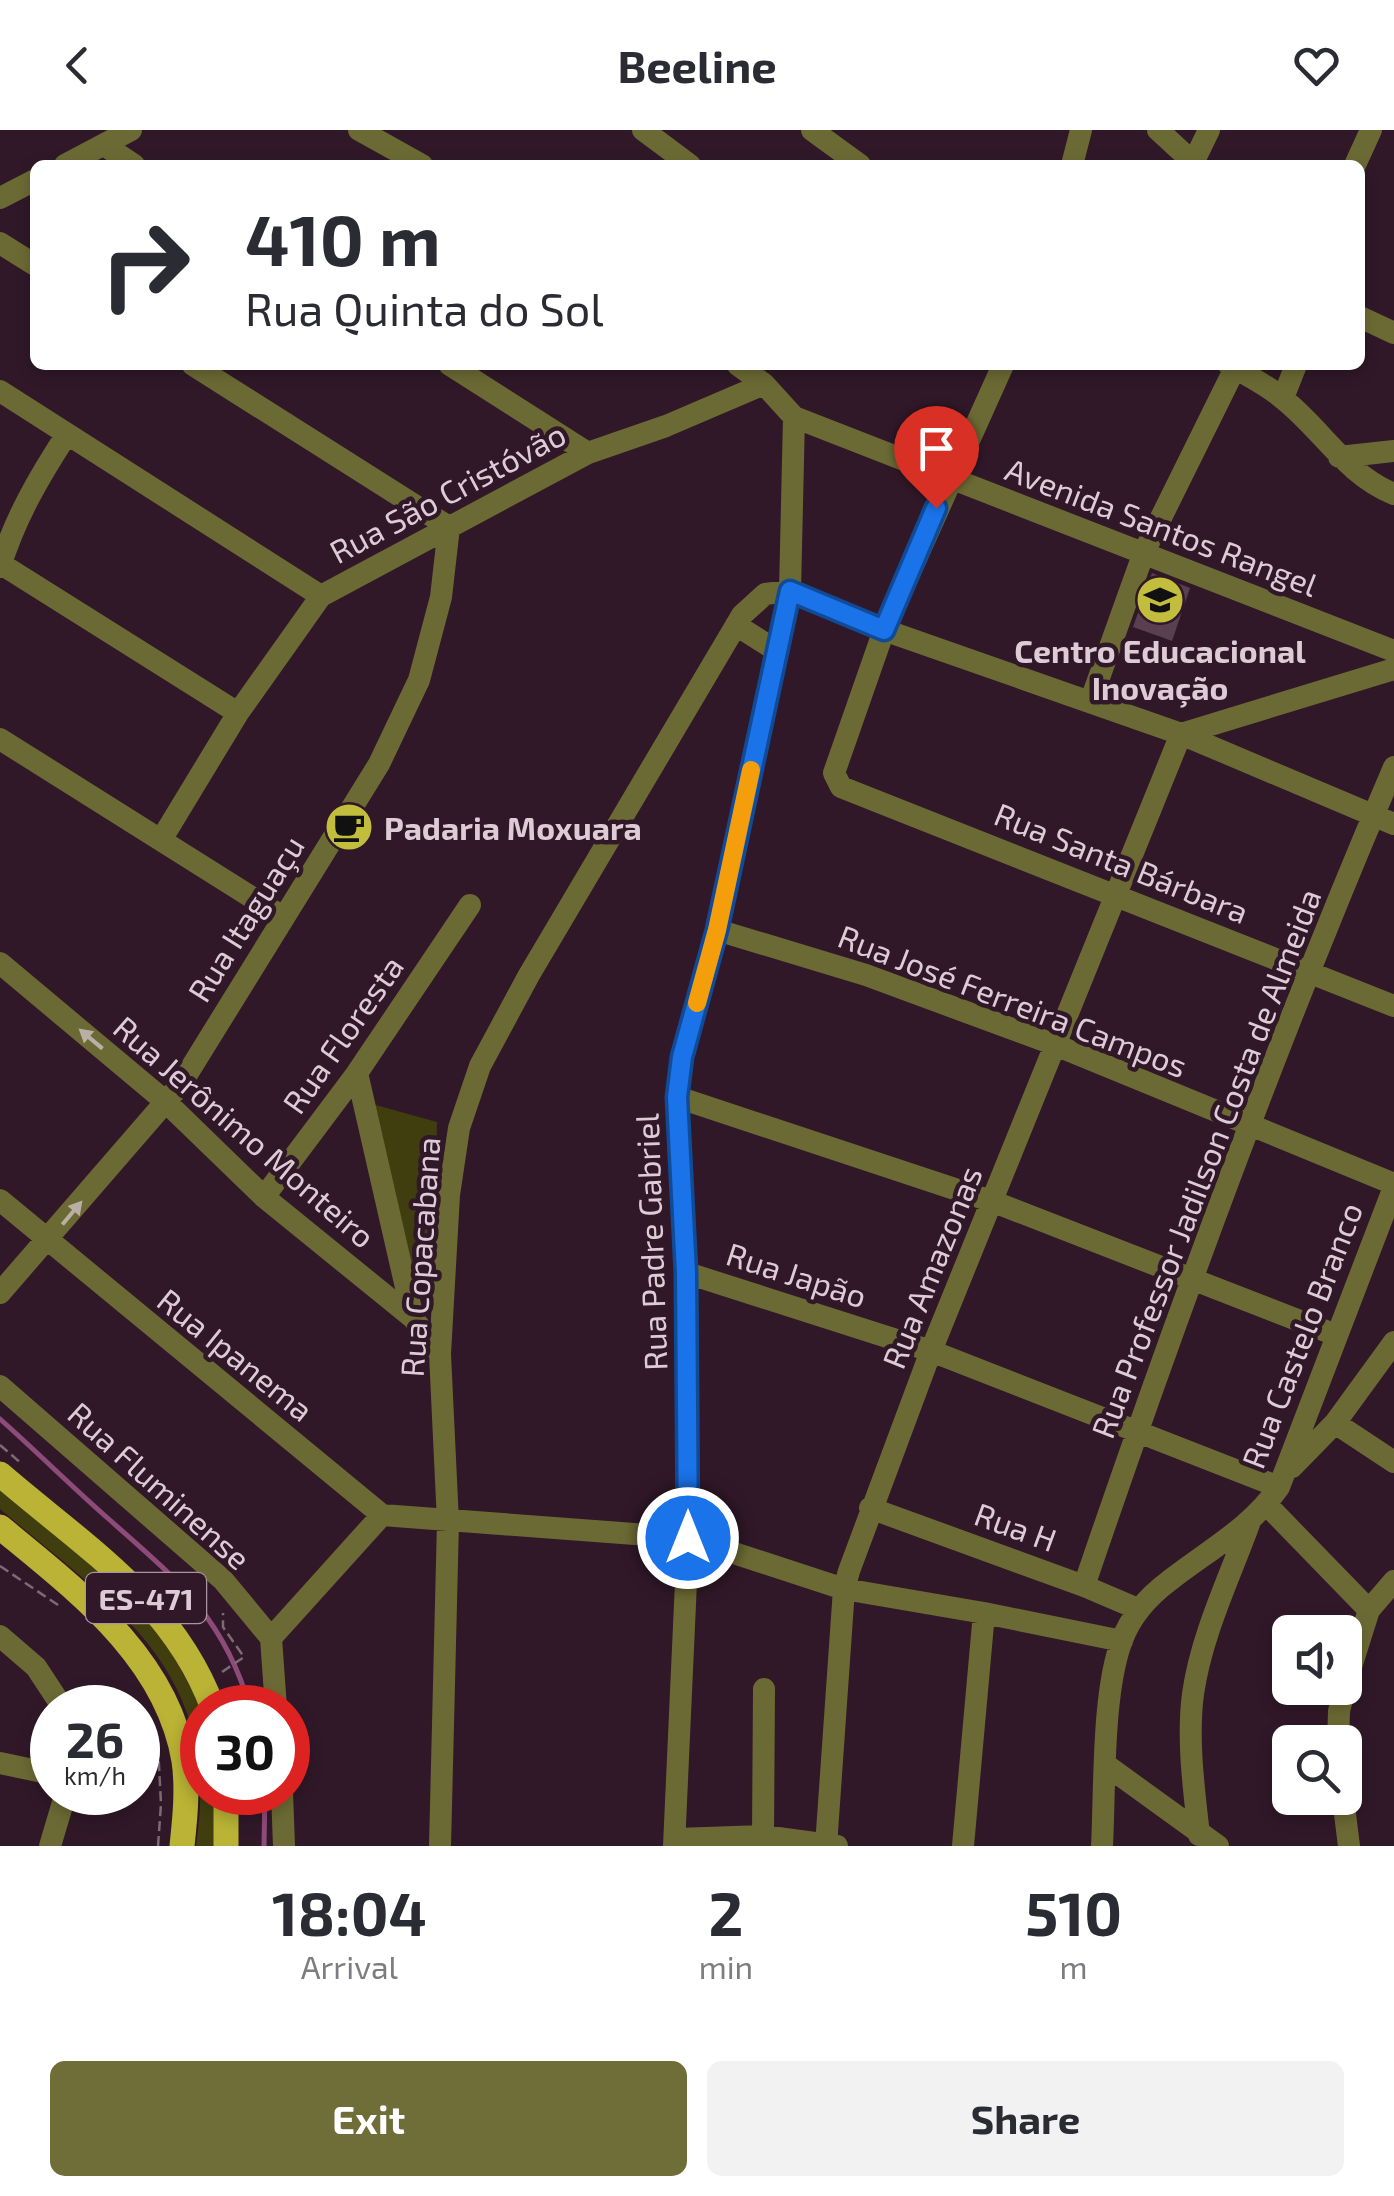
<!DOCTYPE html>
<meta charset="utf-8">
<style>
:root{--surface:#fff;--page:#f2f2f3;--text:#2b2b33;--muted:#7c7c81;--accent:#6f6d38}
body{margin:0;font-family:"Exo 2",sans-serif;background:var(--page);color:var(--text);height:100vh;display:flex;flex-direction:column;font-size:38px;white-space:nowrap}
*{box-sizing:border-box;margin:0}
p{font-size:32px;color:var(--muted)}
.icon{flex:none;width:55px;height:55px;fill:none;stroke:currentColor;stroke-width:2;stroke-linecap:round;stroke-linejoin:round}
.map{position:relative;height:1716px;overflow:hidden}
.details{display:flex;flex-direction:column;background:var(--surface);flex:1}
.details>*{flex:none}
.hud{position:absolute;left:30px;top:30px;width:1335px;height:210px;border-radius:15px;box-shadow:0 5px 15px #0003;background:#fff;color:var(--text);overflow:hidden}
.buttons{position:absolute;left:1272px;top:1485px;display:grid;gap:20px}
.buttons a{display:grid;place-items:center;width:90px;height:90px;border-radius:15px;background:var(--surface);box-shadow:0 5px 15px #0003;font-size:50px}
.speed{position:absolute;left:30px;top:1555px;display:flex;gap:20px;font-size:50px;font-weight:700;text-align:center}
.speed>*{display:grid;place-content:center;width:130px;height:130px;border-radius:50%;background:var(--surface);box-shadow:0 5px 15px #0003;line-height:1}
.speed small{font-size:25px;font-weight:400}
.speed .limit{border:15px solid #d22;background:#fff;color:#111}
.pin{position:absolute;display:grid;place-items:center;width:85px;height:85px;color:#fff;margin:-102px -42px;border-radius:50% 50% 50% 0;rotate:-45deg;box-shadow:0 0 10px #0007}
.pin .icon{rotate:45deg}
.me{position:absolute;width:110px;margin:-55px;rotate:0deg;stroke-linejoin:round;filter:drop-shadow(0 0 8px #0008)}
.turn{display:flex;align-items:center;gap:35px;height:210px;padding:0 50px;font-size:45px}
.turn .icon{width:130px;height:130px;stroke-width:2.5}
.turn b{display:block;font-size:70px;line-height:85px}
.eta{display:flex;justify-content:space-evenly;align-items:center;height:170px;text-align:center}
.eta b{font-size:60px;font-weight:700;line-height:70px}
.primary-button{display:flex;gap:20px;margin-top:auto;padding:20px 50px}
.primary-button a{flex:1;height:115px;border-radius:15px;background:var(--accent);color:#fff;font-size:40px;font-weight:700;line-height:115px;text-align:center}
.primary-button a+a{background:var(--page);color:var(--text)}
header{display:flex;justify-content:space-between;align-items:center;height:130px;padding:0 50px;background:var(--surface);font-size:45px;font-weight:700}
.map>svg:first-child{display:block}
</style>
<header><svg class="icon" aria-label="back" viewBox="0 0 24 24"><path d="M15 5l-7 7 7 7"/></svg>Beeline<svg class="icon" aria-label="heart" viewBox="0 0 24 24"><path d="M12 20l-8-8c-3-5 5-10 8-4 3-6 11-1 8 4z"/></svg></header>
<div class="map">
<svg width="1394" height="1716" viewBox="0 0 1394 1716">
<rect width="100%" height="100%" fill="#301828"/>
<path fill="#403e0f" d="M372 974 437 992 434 1137 431 1152 417 1168Z
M0 1353 150 1484 202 1578V1662L222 1663 221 1716H196C223 1541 117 1478 0 1379Z"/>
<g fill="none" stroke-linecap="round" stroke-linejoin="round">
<path stroke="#8d4b79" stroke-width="5" d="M0 1289C35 1320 68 1353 103 1384 172 1445 224 1485 250 1578
M264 1716 265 1662"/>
</g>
<path fill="#5a3f51" d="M1152 443 1190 458 1172 511 1133 497Z"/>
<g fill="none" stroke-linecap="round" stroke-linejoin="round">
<path stroke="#7e6a77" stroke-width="2.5" stroke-dasharray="10 5" stroke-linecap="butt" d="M0 1315 22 1334
M0 1436 61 1477
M222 1542 244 1527 223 1497V1483
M158 1716 161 1674 158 1616"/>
<path stroke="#6c6a34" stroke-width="22" d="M359 0 422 35
M643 0 690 35
M812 0 860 35
M1158 0 1196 35
M104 15 134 35
M1193 33 1209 0
M65 35 131 0
M1072 35 1081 0
M1355 35 1371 0
M0 68 35 50
M0 113 35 135
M1360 187 1394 203
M450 235 588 323
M738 235 764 254 794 287 1394 521
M1003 235 884 500 834 643 841 657 1394 876
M1229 235C1247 245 1267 255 1282 268 1322 299 1345 344 1394 364
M0 261 321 466
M1283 268 1296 235
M1339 327 1394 321
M1 434 238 583
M0 437C15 388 39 347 67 304
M736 495 777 521
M1091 570 1144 422 1235 238
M0 609 283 787
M161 710 238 583 321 466 588 323 666 296 764 254
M717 800 866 845 1053 914 1394 1054
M0 833 166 972 264 1067 413 1188 440 1224
M357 943 413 1188
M677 967 994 1072 1336 1205
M264 1067 357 943 470 775
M0 1070 382 1385 688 1408 844 1459 984 1483 1122 1511
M687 1143 931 1221 1279 1357
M0 1163 181 954 379 634 419 550 441 467 449 397 193 235
M0 1256 223 1450 271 1508 276 1578
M1335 1293 1394 1332
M1292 1337 1335 1293 1394 1212
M1267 1375 1369 1480
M870 1378 1084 1456 1138 1479
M1084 1456C1178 1180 1279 905 1394 637
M0 1506 36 1537 63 1578
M271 1508 382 1385
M1345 1556 1369 1480 1394 1451
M1338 1612 1339 1581 1345 1558
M0 1633 52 1644
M1106 1635 1218 1716
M282 1662 284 1716
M1343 1668 1349 1716
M1199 1705C1194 1660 1187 1609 1193 1564 1201 1506 1229 1449 1249 1394
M763 1706 764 1559
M676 1709 763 1706 837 1716
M50 1716 66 1662
M440 1716 448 1392 440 1224 449 1065 459 998 480 936 529 845 742 485 765 464 790 461 884 500 1181 604 1394 694
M674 1716 688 1408 687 1143 677 967 682 927 717 800 790 461 794 287
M826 1716 844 1459 849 1441 931 1221 1181 604 1394 539
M963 1716 984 1483
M1102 1716C1105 1659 1102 1562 1122 1510 1131 1486 1149 1466 1169 1451 1207 1421 1251 1398 1279 1357L1394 1057"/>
<path stroke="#bab335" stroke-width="25" d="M0 1344C83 1416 173 1470 213 1578
M0 1397C75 1459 167 1527 184 1631 188 1658 185 1688 182 1716
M226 1662V1716"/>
</g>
<defs><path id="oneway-solid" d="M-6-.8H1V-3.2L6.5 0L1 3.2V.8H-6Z" transform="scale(2.5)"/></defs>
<g fill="#bbafa5">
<use href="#oneway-solid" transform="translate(91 909) rotate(-140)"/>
<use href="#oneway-solid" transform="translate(72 1083) rotate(-50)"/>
</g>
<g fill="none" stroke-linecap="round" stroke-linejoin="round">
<g stroke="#114b97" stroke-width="25">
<path id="route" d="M688 1408 686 1143 677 967 682 927 717 800 790 461 884 500 936 378"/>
</g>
<use href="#route" stroke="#1a73e8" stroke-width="18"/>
<path stroke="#f59e0b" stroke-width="18" d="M697 873 717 800 751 640"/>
</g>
<defs>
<g id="school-disc" transform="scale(2.5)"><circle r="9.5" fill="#c3bd3e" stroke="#301828"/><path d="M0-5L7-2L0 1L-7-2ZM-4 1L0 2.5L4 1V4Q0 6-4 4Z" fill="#111"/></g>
<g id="cafe-disc" transform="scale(2.5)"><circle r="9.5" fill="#c3bd3e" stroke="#301828"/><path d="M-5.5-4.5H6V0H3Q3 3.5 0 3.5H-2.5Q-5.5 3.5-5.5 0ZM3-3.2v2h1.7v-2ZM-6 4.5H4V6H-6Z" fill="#111"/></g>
</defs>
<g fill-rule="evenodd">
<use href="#school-disc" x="1160" y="470"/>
<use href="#cafe-disc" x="349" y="697"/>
</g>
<g text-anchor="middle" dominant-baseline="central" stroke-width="9" stroke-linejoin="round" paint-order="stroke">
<rect fill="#301828" stroke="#a996a2" stroke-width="2.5" x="86" y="1443" width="120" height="50" rx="8"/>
<g font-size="30" font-weight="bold" fill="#ddccd6">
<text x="146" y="1468">ES-471</text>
</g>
<g font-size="32" fill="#ddccd6" stroke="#301828">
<text transform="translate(447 362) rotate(-28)">Rua São Cristóvão</text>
<text transform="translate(1162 396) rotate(21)">Avenida Santos Rangel</text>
<text transform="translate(1122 732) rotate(22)">Rua Santa Bárbara</text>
<text transform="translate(245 788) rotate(-58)">Rua Itaguaçu</text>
<text transform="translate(1013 870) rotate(21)">Rua José Ferreira Campos</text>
<text transform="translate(342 904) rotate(-55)">Rua Floresta</text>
<text transform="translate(245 1001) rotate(41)">Rua Jerônimo Monteiro</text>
<text transform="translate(1205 1033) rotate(-69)">Rua Professor Jadilson Costa de Almeida</text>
<text transform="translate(650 1112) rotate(-92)">Rua Padre Gabriel</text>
<text transform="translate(419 1127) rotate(-86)">Rua Copacabana</text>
<text transform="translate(931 1137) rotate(-68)">Rua Amazonas</text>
<text transform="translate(797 1144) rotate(18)">Rua Japão</text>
<text transform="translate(1301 1205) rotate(-69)">Rua Castelo Branco</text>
<text transform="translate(236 1224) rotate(39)">Rua Ipanema</text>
<text transform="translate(160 1355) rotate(42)">Rua Fluminense</text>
<text transform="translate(1016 1396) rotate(20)">Rua H</text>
</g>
<g font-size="32" font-weight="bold" fill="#ddccd6" stroke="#301828">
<text x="1160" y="520">Centro Educacional<tspan x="1160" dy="37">Inovação</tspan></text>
<text x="384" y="697" text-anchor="start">Padaria Moxuara</text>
</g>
</g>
</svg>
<div class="buttons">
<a><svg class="icon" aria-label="sound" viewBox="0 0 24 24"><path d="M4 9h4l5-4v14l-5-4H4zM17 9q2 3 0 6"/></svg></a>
<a><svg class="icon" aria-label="search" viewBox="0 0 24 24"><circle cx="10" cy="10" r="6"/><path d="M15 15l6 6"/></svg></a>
</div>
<div class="speed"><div>26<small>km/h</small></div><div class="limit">30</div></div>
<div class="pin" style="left:936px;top:378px;background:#d93025"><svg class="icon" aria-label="arrive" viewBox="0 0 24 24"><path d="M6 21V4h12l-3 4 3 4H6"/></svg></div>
<svg class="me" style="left:688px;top:1408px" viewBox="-20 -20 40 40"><circle r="17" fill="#1a73e8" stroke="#fff" stroke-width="3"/><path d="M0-11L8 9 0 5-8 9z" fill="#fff"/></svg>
<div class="hud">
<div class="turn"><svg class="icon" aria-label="right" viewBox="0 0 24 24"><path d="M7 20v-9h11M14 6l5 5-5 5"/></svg><div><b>410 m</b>Rua Quinta do Sol</div></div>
</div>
</div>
<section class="details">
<div class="eta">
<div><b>18:04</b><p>Arrival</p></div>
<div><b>2</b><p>min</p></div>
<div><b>510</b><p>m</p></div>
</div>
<div class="primary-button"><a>Exit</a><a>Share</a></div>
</section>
